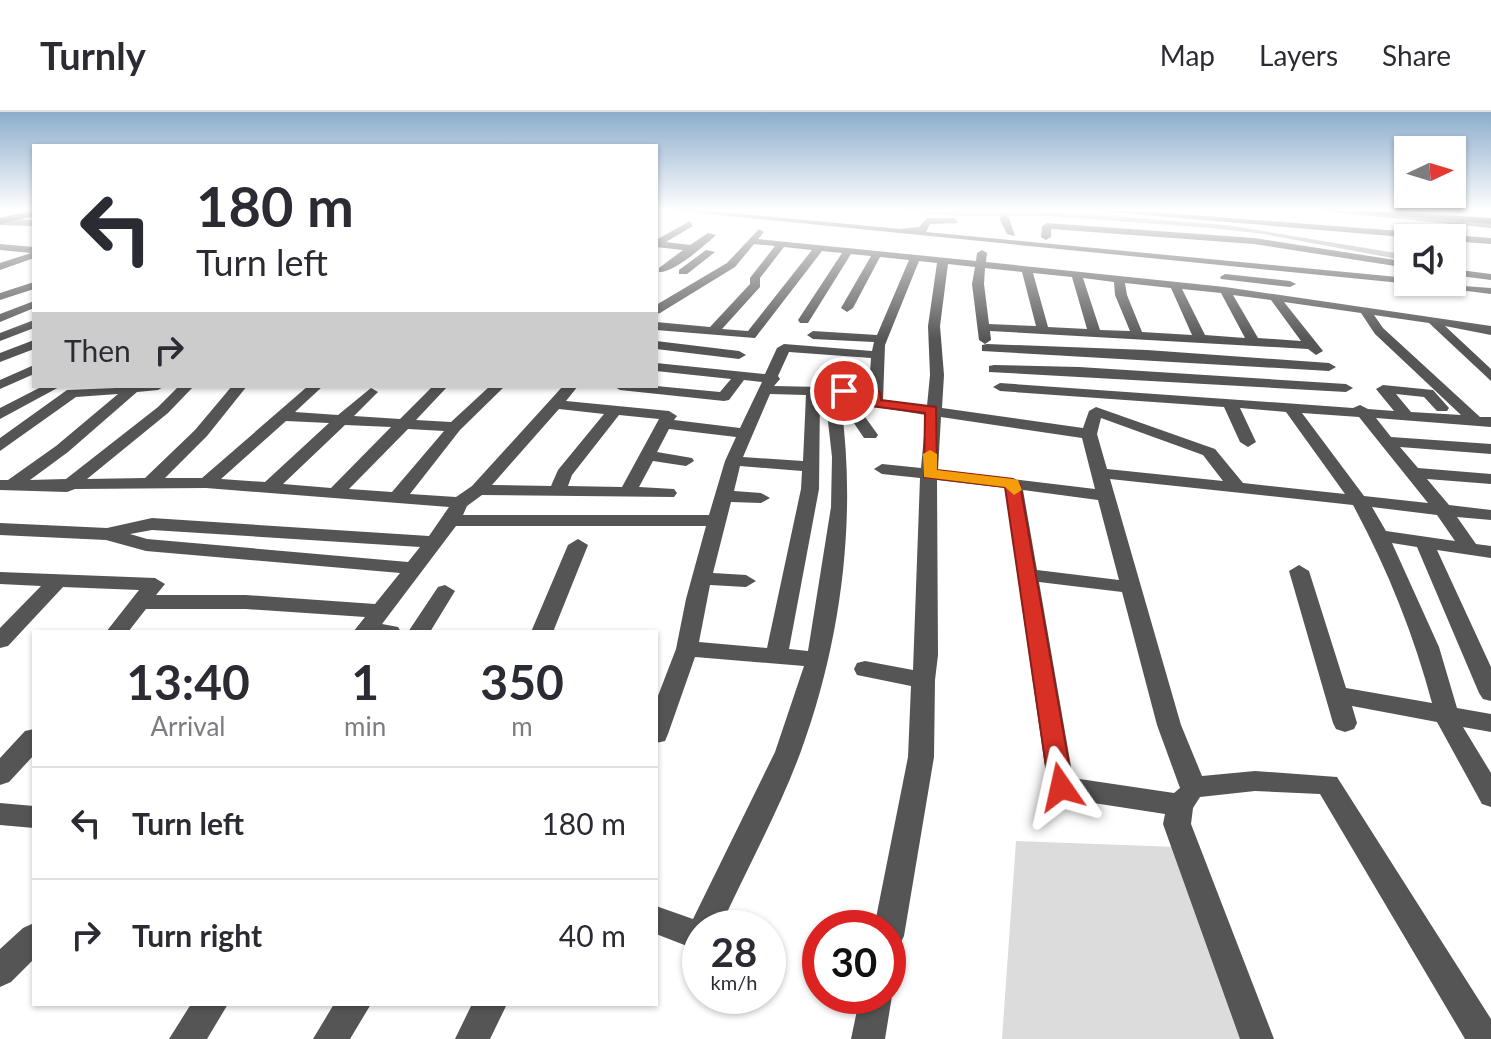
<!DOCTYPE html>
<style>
:root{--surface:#fff;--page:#f7f7f7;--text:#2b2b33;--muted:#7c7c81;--line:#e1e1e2}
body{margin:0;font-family:Lato,sans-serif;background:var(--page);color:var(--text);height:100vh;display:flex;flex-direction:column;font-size:30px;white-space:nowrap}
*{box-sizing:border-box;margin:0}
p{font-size:26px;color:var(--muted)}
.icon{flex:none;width:44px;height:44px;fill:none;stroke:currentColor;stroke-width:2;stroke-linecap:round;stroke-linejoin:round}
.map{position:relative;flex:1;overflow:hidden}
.details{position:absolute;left:32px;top:518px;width:626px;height:376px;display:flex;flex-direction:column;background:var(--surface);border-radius:0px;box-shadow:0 2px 6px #0004}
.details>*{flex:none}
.guide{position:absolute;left:32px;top:32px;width:626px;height:244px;border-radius:0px;box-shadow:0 2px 6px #0004;background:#fff;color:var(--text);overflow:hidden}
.needle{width:52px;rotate:86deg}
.tools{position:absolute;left:1394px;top:24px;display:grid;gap:16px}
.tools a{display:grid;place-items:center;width:72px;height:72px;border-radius:0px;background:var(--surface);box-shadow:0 2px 6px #0004;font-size:40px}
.speed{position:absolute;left:682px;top:798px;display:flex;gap:16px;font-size:40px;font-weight:700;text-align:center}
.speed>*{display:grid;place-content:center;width:104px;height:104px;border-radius:50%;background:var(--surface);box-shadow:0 2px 6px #0004;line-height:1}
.speed small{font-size:20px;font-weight:400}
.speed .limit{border:12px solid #d22;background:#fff;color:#111}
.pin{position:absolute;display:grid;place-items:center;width:68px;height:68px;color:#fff;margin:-34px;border:4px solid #fff;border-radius:50%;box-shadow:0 2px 8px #0007}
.me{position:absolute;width:88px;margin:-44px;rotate:349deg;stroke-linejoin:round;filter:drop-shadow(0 0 6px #0008)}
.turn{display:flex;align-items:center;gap:28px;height:168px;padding:0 32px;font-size:36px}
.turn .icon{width:104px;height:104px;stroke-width:2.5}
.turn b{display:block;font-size:56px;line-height:68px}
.then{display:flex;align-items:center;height:76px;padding:0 32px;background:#0003;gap:16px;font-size:30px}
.eta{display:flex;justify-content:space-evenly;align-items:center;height:136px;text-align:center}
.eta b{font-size:48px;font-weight:700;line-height:56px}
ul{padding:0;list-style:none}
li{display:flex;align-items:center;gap:24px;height:112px;padding:0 32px;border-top:2px solid var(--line)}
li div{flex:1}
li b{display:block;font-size:30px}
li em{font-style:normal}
header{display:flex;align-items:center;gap:48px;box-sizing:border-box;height:112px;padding:0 40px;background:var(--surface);border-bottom:2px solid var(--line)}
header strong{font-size:38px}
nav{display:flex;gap:44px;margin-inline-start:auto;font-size:28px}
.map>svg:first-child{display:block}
</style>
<header>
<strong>Turnly</strong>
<nav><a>Map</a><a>Layers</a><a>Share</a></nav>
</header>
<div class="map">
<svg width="1491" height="927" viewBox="0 0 1491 927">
<rect width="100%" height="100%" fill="#fff"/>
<path fill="#dcdcdc" d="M1016 729 1176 735 1249 927H1002Z"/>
<path fill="#a3a3a3" d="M890 98H1030L1226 113 1408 143V149L1264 122 1212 116 1048 104H958Z"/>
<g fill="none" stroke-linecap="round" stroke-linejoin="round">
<g stroke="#dbdbdb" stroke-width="2">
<path id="major" d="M34 98V104L0 112V106Z"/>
</g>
<g stroke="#dbdbdb" stroke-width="2">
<path id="highway" d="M1359 98 1491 106V112L1364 101Z"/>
</g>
<path fill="#555" fill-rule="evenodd" d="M668 98H702L900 117 919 115 927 106H955L958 111 930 112 926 120 1408 166V170L1491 176V182L1411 172Z
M1127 98 1491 126V132L1452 129V126H1415L1098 99Z
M1313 98H1351L1491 110V116Z
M1004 103 1009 106 1015 124 1007 122 999 106Z
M0 107 34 108V114L0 113Z
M690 109 693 114 666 130 690 133 708 121 716 123C705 133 674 161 659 160V156L683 138 656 135V128Z
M1047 111 1254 126 1408 150V156L1254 132 1051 117V125L1046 128 1041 125 1042 114Z
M759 117 764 120 758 127 976 149 977 141 982 138 987 141 986 150 1225 175 1491 214V223L1445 214 1491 257V269L1429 211 1374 203 1383 216 1480 305H1491V315L1376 306 1391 325 1491 332V342L1400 335 1418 356 1491 362V372L1427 367 1449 393 1491 398V408L1457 405 1476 432 1491 434V446L1437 438 1491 555V589L1483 587 1479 581 1417 435 1392 431 1439 535 1457 596 1491 602V620L1463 615 1491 661V695L1482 692 1437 610 1352 594 1357 611 1354 617 1345 620 1336 617 1333 611 1289 459 1299 453 1309 459 1346 576 1432 591C1414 523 1387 456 1353 393L1110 367 1181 613 1202 664 1255 659 1337 665 1491 907V927H1465L1320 682 1255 679 1200 685 1193 696 1191 712 1274 927H1240L1163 712 1165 702 1061 686 1052 682 1048 675 1005 376 937 368 938 543 935 568 934 645 904 824 899 834 888 839V816H874L908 645 911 574 857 563 854 557 857 551 865 549 913 558 920 366 882 362 874 357 882 352 921 356 926 303 870 294 868 284H850L878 323 876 326H864L841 292C857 407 841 530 801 639 779 699 746 758 720 816H700V839L656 822V794L693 807 775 640 804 554 695 545 668 622 665 629 656 631V589L676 537 686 487 706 414H456L382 512 398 515 401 520H353L365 505 246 497H146L128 520H106L139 478 63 475 8 534 0 536V516L41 474 0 472V460L155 466 165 472 156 483H246L375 492 400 461 146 439 106 428 0 423V411L107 416 152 406 429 424 449 395 206 376 75 377 67 380 0 378V368H8L56 334 118 282 76 285 0 339V326L67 278 165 274 158 278 137 280 68 340 30 368 66 367 158 295 179 274H194L168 301 87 367 145 366 195 318 232 274H247L207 324 165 366H202L308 274H323L295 300 338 303 371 276 378 280 354 304 400 307 433 274H448L416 308 451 310 490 274H505L460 318 410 382 456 385 472 374 563 274H578L566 289 669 299 677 304 674 308 740 316 762 270 744 268 729 288 724 289 620 278 613 274H656L720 280 731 267 656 259V251L765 262 777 236 784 232 872 239 874 230 813 227 807 223 813 219 877 223 909 148 880 145 853 196 847 200 841 196 871 144 851 142 808 211H800L798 208 842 141 822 139 755 226 656 218V210L710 215 750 172V166L775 134 754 132 735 155 660 201 656 202V193L727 151ZM784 135 812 138 748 219 722 217 760 175V166ZM919 149 937 151 928 214 930 263 927 294 883 288 885 233ZM948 152 975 155 972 172 979 228 985 232 991 228 990 219 1308 237 1316 243 1323 239 1284 190 1361 201 1375 222 1461 303 1411 300 1396 282 1424 285 1437 299H1447L1449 296 1433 278 1383 273 1376 277 1394 299 1368 297 1360 293 1353 296 1000 271 993 275 1000 279 1224 295 1240 330 1248 335 1256 330 1240 296 1286 300 1345 382 1243 371 1215 337 1096 295 1089 299 1083 316 942 296 944 263 940 214ZM985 156 1022 160 1036 214 989 212 984 172ZM1033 161 1072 165 1087 217 1048 215ZM1083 166 1114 170 1115 183 1130 219 1100 218ZM1125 171 1171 176 1192 223 1142 220 1127 183ZM1182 177 1221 181 1245 226 1205 223ZM1233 183 1271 188 1301 229 1258 226ZM789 240 871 246 869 276 774 274 780 267 778 264ZM770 282 806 283 803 349 743 345ZM820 283H825L832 345 831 395 808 539 789 537 819 377ZM559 297 604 302 558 358 551 374 492 373ZM1302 301 1359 305 1428 391 1364 384ZM619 303 659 307 622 375 568 374 572 363ZM941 305 1082 326 1095 377 938 358ZM1101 306 1203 343 1223 369 1107 357 1097 322ZM286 309 329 311 265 370 221 367ZM345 313 391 315 331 376 283 372ZM408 317 444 319 392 380 349 377ZM669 317 736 325 725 349 709 403H463L467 394 482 383 674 385 677 381 674 377 639 375 653 349 686 354 694 349 692 346 657 340ZM740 354 802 359 801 377 767 536 699 530 710 473 746 475 756 469 746 463 713 461 731 390 761 391 770 386 761 381 734 379ZM1023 378 1098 388 1119 468 1037 458ZM1372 395 1437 403 1455 429 1386 419ZM152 418 420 435 408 450 147 427 130 422ZM1039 470 1122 480 1157 613 1180 676 1174 681 1073 666Z
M0 132 34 135V146L0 158V151L31 141 0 138Z
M706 138 715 140 687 162H679V158Z
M1452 157 1491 162V168L1452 163Z
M1225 162 1290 169 1296 172 1290 175 1221 167 1220 165Z
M34 170V177L0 188V181Z
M34 189V196L0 210V202Z
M34 208V216L0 229V221Z
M34 228V237L0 250V241Z
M656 229 739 239 746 243 739 247 656 237Z
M987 232 1147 238 1329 251 1336 255 1329 259 982 239V233Z
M34 253V262L0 277V268Z
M994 253 1079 255 1346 272 1353 276 1346 280 989 260V254Z
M43 274H61L0 307V296Z
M578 427 588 433 553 520H531L568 433Z
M445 473 455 479 430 520H408L438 475Z
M34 617V643L9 670 0 673V646L25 619Z
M0 691 34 694V716L0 713Z
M34 811V847L11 870 0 875V837L23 816Z
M888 873 892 884 885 927H851L860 884H888Z
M191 892H228L207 927H169Z
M334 892H371L350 927H313Z
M472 892H507L490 927H455Z"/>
<use href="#major" fill="#000" fill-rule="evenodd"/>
<use href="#highway" fill="#000" fill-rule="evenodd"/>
</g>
<linearGradient id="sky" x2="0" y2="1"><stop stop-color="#8cadcc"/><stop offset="0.43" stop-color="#fff"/><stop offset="1" stop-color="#fff" stop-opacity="0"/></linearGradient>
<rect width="1491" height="228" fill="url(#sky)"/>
<path fill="#d93025" stroke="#8d1f18" stroke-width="2" d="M844 275 873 276 880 280 881 288 936 295 937 358 1013 367 1020 372 1073 675 1070 682 1061 684 1053 682 1049 675 1005 375 924 365 925 301 871 294 867 283 840 282V276Z"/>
<path fill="#f59e0b" d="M930 338 937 342V358L1013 367 1018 368 1022 378 1014 383 1005 375 924 365 923 342Z"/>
</svg>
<div class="tools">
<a><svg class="needle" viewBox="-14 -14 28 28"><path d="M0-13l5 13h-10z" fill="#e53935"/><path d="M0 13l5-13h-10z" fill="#7c7c81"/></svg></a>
<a><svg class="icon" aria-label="sound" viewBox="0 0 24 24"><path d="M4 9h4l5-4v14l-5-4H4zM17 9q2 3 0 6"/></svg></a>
</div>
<div class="speed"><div>28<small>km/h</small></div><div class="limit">30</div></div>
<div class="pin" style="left:844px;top:279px;background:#d93025"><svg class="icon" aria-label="arrive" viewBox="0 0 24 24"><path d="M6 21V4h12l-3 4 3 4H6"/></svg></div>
<svg class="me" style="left:1061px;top:675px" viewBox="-20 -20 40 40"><path d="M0-17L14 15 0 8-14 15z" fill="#d93025" stroke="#fff" stroke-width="4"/></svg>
<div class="guide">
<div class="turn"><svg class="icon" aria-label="left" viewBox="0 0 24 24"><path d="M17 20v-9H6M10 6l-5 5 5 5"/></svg><div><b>180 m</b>Turn left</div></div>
<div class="then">Then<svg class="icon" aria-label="right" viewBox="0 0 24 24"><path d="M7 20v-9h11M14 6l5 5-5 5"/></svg></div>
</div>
<section class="details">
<div class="eta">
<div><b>13:40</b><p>Arrival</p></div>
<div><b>1</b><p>min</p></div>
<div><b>350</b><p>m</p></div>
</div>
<ul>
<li><svg class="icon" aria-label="left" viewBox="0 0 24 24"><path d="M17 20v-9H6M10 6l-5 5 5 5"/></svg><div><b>Turn left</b></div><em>180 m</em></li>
<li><svg class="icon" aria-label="right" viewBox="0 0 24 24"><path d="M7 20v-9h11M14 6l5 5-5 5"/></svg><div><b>Turn right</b></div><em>40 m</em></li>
</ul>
</section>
</div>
